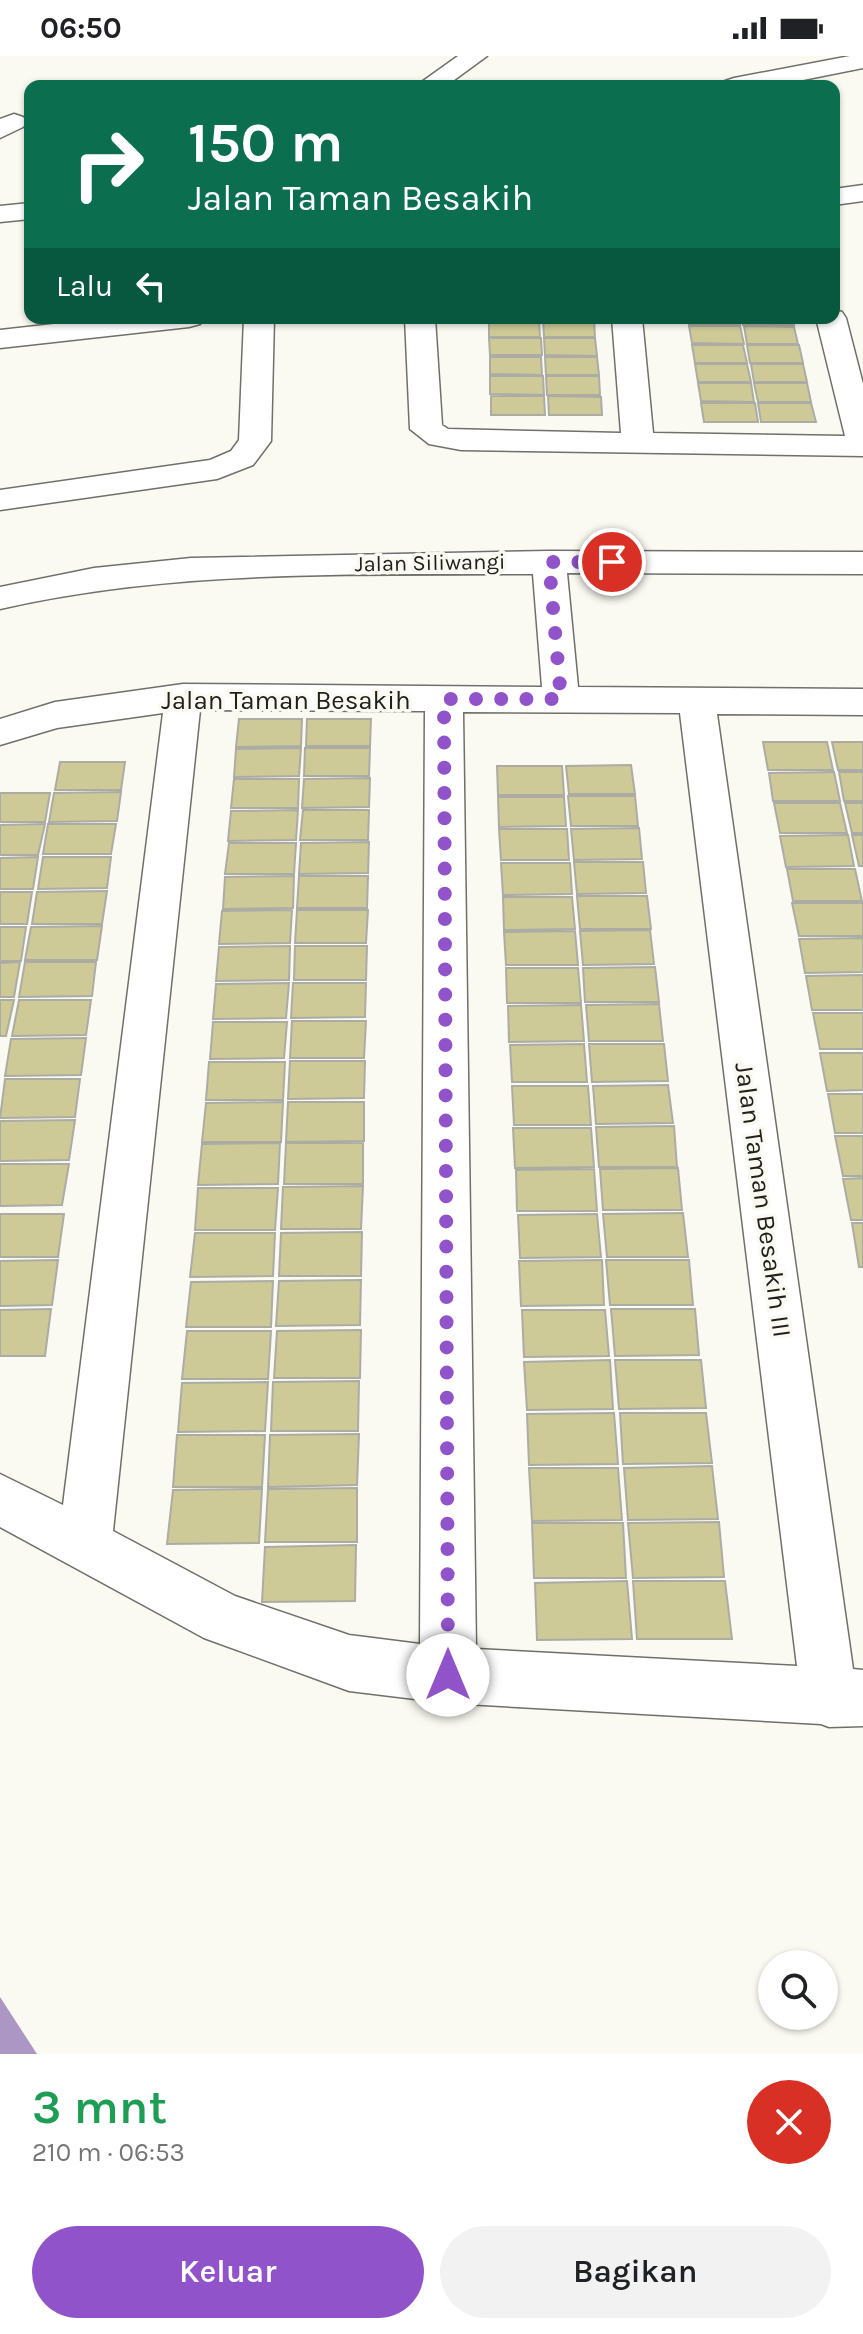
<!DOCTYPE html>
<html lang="id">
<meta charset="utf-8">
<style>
:root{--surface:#fff;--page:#f2f2f2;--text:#202124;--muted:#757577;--accent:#9153c9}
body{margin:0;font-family:Karla,sans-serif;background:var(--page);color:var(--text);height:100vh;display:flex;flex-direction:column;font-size:30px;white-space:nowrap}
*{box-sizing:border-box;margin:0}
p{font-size:26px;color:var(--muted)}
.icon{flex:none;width:44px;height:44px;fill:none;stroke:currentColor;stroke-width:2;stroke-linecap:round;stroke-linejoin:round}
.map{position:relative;height:1998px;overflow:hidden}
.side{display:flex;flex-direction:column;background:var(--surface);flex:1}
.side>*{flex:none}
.guide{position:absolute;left:24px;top:24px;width:816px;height:244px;border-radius:16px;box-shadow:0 2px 6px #0004;background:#0b6e4f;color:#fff;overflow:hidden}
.buttons{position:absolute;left:758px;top:1894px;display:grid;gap:16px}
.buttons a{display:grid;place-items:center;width:80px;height:80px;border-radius:50%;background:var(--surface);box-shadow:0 2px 6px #0004;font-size:40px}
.pin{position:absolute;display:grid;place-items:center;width:68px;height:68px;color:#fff;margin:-34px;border:4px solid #fff;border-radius:50%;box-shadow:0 2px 8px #0007}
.me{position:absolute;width:88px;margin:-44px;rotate:0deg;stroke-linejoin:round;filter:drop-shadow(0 0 6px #0008)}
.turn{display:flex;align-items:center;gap:28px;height:168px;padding:0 32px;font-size:36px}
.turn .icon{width:104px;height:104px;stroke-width:2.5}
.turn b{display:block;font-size:56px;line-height:68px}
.then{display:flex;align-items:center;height:76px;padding:0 32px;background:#0003;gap:16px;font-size:30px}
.round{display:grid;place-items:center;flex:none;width:84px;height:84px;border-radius:42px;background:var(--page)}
.headline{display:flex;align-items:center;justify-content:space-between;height:136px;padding:0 32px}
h1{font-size:48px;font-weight:600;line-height:60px;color:#1e9e55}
.button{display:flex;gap:16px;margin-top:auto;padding:16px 32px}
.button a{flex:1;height:92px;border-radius:48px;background:var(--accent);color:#fff;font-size:32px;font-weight:600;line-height:92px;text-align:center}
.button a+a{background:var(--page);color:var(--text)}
.status{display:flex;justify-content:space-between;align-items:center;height:56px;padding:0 40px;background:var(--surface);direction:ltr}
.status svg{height:22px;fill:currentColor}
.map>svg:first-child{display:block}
</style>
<div class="status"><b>06:50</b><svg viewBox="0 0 49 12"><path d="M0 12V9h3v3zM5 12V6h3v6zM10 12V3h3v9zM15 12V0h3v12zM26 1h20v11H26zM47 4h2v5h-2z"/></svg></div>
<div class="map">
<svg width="863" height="1998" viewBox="0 0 863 1998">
<rect width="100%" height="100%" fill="#faf9f2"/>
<path fill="#ac97c4" d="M0 1941 37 1998H0Z"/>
<path fill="#cdca97" stroke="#acaca5" stroke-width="2" d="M688 262H739L740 269H689Z
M742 262H792L794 269H743Z
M489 263 539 264 540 281H489Z
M543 264H594L595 281H544Z
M689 270H740L744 288 692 287Z
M744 270 794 271 798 288H747Z
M489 282H541L542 299H490Z
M544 282H595L597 300 545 299Z
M692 289H743L747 307H695Z
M747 289H799L803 307H750Z
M490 301H541L542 319 490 318Z
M545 301H597L599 319H546Z
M695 308H747L751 326H698Z
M751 308H803L807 326H754Z
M490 320H543L544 339 490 338Z
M546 320H599L600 339H547Z
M698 327H751L754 346 701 345Z
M754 327H807L811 346H758Z
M491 340H544L545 359H491Z
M548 340 601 341 602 359H549Z
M701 347H755L758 366H704Z
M758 347H811L816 366H761Z
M239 663H302L301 690 236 691Z
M307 663H371L370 690H306Z
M763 686H827L833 714H768Z
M832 686H863V714H838Z
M301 692 299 720 234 721 236 693Z
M305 692H370L369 720H304Z
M60 706H125L121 734H55Z
M631 709 635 738H569L566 710Z
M497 710H562L564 739H498Z
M834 716 840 745H773L769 717Z
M839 716H863V745H844Z
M370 722 369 751 302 752 304 723Z
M234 723H299L298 752H231Z
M121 736 117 765 49 766 54 737Z
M0 737H50L45 766H0Z
M568 740H635L638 770H571Z
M498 741H564L566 770 499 771Z
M774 747H840L847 777H780Z
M845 747H863V777H852Z
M298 754 296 784 228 785 231 755Z
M303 754H369L368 784H300Z
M45 768 38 799H0V769Z
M48 768H116L111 798H43Z
M639 772 642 803 574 804 571 773Z
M499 773H567L569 804H501Z
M848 779 854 810 786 811 780 780Z
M852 779H863V810H859Z
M369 786 368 817 299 818 301 787Z
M229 787H296L294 818H225Z
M38 801 33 833H0V802Z
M43 801H111L107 832 38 833Z
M574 806H643L646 837 577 838Z
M501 807H570L572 838 503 839Z
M787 813H855L862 845H793Z
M294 820 293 852 223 853 225 821Z
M299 820H368L367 852H297Z
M107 835 102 868H32L37 836Z
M0 836H32L27 868H0Z
M577 840H647L651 873H580Z
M503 841H572L575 873 504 874Z
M792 847H863V880H799Z
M292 854 290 887 219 888 222 855Z
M297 854H368L366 887H295Z
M102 870 97 904H25L31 871Z
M0 871H26L21 905H0Z
M650 874 654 908 583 909 580 875Z
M575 875 578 909H506L504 876Z
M863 882V916L805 917 799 883Z
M290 890 289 924 216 925 219 891Z
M295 890H367L366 924H294Z
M20 906 14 941H0V907Z
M25 906H96L92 940 19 941Z
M655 911 659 946H585L583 912Z
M506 912H578L581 947H507Z
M863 919V954H812L806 920Z
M289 927 286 962 213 963 216 928Z
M293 927H366L365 961 291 962Z
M0 944H14L6 980H0Z
M19 944H91L86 979 12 980Z
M659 948 663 985H589L586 949Z
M581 949 584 985 509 986 508 950Z
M813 957H863V993H820Z
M292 965H366L364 1002H290Z
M213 966H287L284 1002 210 1003Z
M86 982 81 1019 5 1020 11 983Z
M584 988 587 1026H512L510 989Z
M589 988H664L668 1025 592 1026Z
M820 997H863V1034L827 1035Z
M290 1005H365L364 1042 288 1043Z
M209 1006H285L283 1044H206Z
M5 1023H80L75 1061 0 1062Z
M668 1029 673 1067 596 1068 593 1030Z
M512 1030H588L591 1069H514Z
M828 1038H863V1077H835Z
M283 1046 281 1086H202L206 1047Z
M288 1046H364V1085L286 1086Z
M75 1064 69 1104 0 1105V1065Z
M674 1070 677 1111H599L596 1071Z
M513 1072H591L594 1111 515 1112Z
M835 1080H863V1120H843Z
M280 1087 278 1128 198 1129 202 1088Z
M286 1087H363V1128H284Z
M0 1108H69L62 1149 0 1150Z
M678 1112 682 1154H603L600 1113Z
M594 1113 597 1155H517L516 1114Z
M863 1122V1164H851L843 1123Z
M363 1130 361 1173H281L283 1131Z
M198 1132H278L275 1174H195Z
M683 1157 688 1201H607L603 1158Z
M0 1158H64L58 1201H0Z
M597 1158 601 1201 520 1202 518 1159Z
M852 1167H863V1211H859Z
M362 1176 361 1220H279L281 1177Z
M195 1177H275L273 1220 190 1221Z
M58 1204 52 1249 0 1250V1205Z
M602 1204 604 1249 521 1250 519 1205Z
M606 1204H689L693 1249H610Z
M361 1224 360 1269 276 1270 279 1225Z
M273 1225 271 1271H186L191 1226Z
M51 1253 45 1300H0V1254Z
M611 1253H695L699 1299 615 1300Z
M522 1254H605L609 1300 524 1301Z
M361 1274 360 1322H274L277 1275Z
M187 1275H271L268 1323H182Z
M610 1304 613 1353 527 1354 524 1306Z
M615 1304H701L706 1352 619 1353Z
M359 1325 358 1375H271L273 1326Z
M268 1326 265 1375 178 1376 182 1327Z
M614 1357 618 1408 529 1409 527 1358Z
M620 1357H706L712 1407 623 1408Z
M359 1378 357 1429 268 1431 270 1379Z
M177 1379H265L262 1431H173Z
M712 1410 718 1463 628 1464 624 1412Z
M529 1412H618L622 1464 532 1465Z
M357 1432V1486H265L268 1433Z
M262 1433 259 1487 167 1488 173 1434Z
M719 1466 724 1521 633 1522 628 1467Z
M532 1467H623L626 1522H534Z
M356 1489 355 1545 262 1546 265 1491Z
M627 1525 632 1583 537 1584 535 1527Z
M633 1525H725L732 1583H637Z"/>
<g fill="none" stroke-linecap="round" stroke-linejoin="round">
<g stroke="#70706a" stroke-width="3">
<path id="street" d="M458 0H487L446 30H416Z
M850 0H863V12L773 30H721L725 25 734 22Z
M14 58 23 61 27 66 23 71 0 82V63Z
M863 129V145L834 149V133Z
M30 147V163L0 166V150Z
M834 254 842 256 846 262 863 328V400L461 394 429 388 410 373 405 262H435L442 369 448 373 621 377 612 262H642L653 377 845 380 816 262H834Z
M108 262H204L200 268 189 271 0 292V274Z
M244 262H274L271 385 253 409 217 423 0 454V434L210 404 231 395 239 384Z
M549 495 863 496V518L567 517 578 631 863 633V659L717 658 853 1613 863 1614V1670L829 1671 821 1668 448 1647 349 1635 204 1582 0 1471V1418L63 1449 163 657 57 672 0 689V663L55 646 183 628 542 631 533 518C355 519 174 513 0 553V531L94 512 191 502ZM200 654 425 655 420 1588 349 1579 235 1540 113 1475ZM463 656 680 657 797 1610 476 1593Z"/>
</g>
<use href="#street" fill="#fff" fill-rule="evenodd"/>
</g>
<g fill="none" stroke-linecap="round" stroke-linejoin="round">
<path stroke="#9153c9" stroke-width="14" stroke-dasharray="0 25.2" d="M448 1619 444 643H561L549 506H612"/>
</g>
<g text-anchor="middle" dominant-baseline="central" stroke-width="7" stroke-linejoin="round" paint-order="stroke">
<g font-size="22" fill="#1f1f1c" stroke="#faf9f2">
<text transform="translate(430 507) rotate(-1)">Jalan Siliwangi</text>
</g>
<g font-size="26" fill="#1f1f1c" stroke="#faf9f2">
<text x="286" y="644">Jalan Taman Besakih</text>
<text transform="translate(763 1144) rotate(82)">Jalan Taman Besakih III</text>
</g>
</g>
</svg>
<div class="buttons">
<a><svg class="icon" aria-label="search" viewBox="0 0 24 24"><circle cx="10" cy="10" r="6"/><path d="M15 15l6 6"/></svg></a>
</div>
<div class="pin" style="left:612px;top:506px;background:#d93025"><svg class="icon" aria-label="arrive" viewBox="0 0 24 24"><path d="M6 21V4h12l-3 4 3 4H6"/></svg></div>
<svg class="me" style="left:448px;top:1619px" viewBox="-20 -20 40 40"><circle r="19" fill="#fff"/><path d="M0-13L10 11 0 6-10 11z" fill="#9153c9"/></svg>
<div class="guide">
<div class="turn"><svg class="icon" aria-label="right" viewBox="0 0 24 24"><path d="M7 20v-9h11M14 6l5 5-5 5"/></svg><div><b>150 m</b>Jalan Taman Besakih</div></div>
<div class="then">Lalu<svg class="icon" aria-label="left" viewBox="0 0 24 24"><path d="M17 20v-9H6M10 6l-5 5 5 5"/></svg></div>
</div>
</div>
<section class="side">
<div class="headline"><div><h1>3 mnt</h1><p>210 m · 06:53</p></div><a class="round" style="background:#d93025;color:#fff"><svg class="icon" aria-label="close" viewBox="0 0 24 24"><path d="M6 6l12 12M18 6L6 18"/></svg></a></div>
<div class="button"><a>Keluar</a><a>Bagikan</a></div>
</section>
